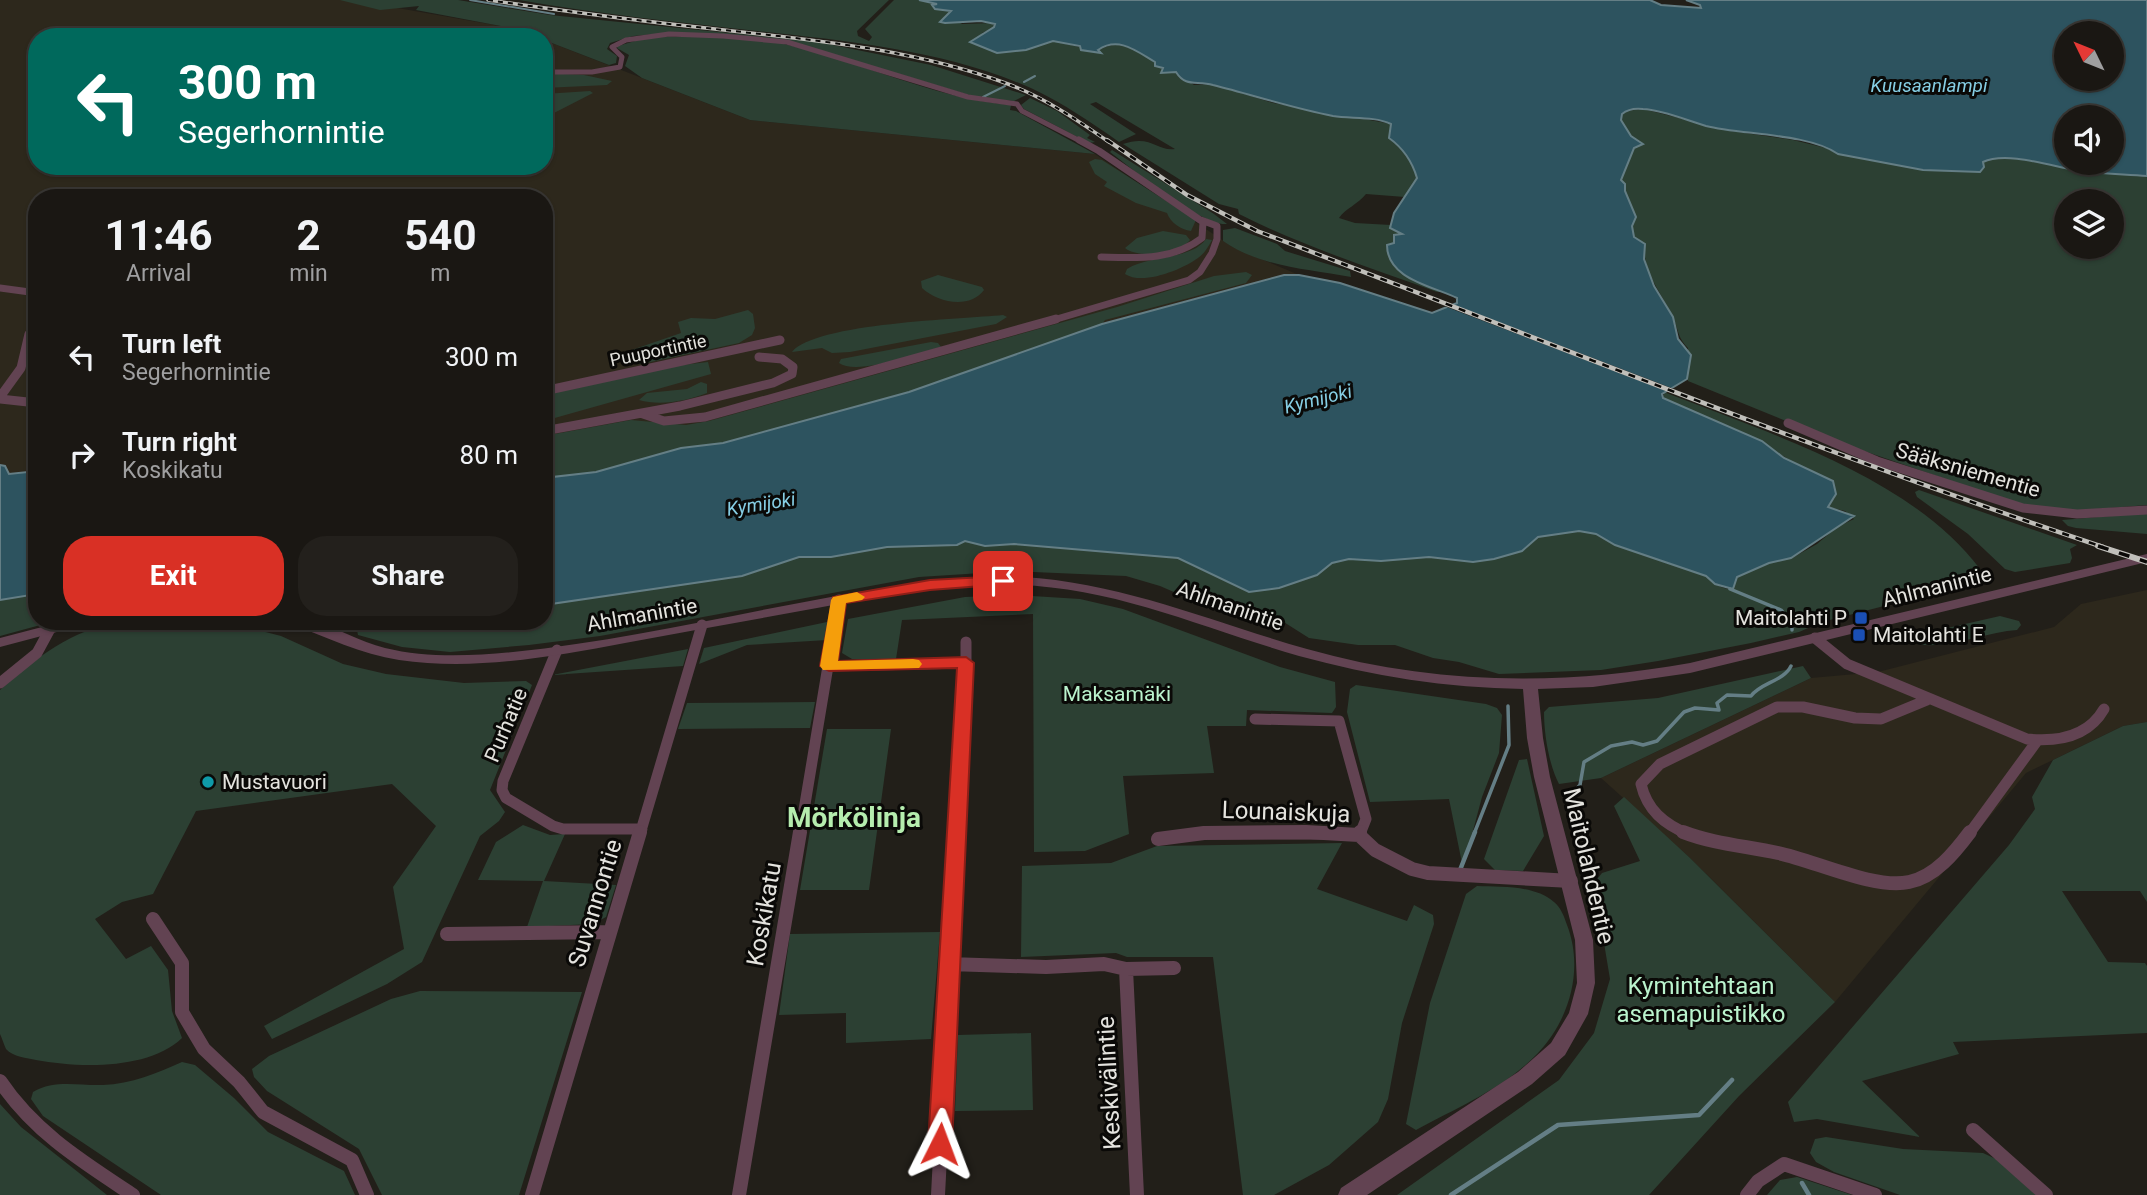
<!DOCTYPE html>
<meta charset="utf-8">
<style>
:root{--surface:#1a1713;--page:#23201c;--text:#f1f3f6;--muted:#9f9fa0;--line:#383633;--accent:#d93025}
body{margin:0;font-family:Roboto,sans-serif;background:var(--page);color:var(--text);height:100vh;display:flex;flex-direction:column;font-size:26px;white-space:nowrap}
*{box-sizing:border-box;margin:0}
p{font-size:23px;color:var(--muted)}
.icon{flex:none;width:38px;height:38px;fill:none;stroke:currentColor;stroke-width:2;stroke-linecap:round;stroke-linejoin:round}
.map{position:relative;flex:1;overflow:hidden}
.drawer{position:absolute;left:28px;top:189px;width:525px;height:441px;display:flex;flex-direction:column;background:var(--surface);border-radius:28px;box-shadow:0 2px 5px #0004,0 0 0 2px var(--line)}
.drawer>*{flex:none}
.banner{position:absolute;left:28px;top:28px;width:525px;height:147px;border-radius:28px;box-shadow:0 2px 5px #0004,0 0 0 2px var(--line);background:#00695c;color:#fff;overflow:hidden}
.needle{width:46px;rotate:313deg}
.controls{position:absolute;left:2054px;top:21px;display:grid;gap:14px}
.controls a{display:grid;place-items:center;width:70px;height:70px;border-radius:50%;background:var(--surface);box-shadow:0 2px 5px #0004,0 0 0 2px var(--line);font-size:35px}
.pin{position:absolute;display:grid;place-items:center;width:60px;height:60px;color:#fff;margin:-30px;border-radius:14px;box-shadow:0 4px 10px #0006}
.me{position:absolute;width:77px;margin:-38px;rotate:3deg;stroke-linejoin:round;filter:drop-shadow(0 0 5px #0008)}
.turn{display:flex;align-items:center;gap:24px;height:147px;padding:0 35px;font-size:32px}
.turn .icon{width:91px;height:91px;stroke-width:2.5}
.turn b{display:block;font-size:49px;line-height:60px}
.eta{display:flex;justify-content:space-evenly;align-items:center;height:119px;text-align:center}
.eta b{font-size:42px;font-weight:700;line-height:49px}
.cta{display:flex;gap:14px;margin-top:auto;padding:14px 35px}
.cta a{flex:1;height:80px;border-radius:28px;background:var(--accent);color:#fff;font-size:28px;font-weight:700;line-height:80px;text-align:center}
.cta a+a{background:var(--page);color:var(--text)}
ul{padding:0;list-style:none}
li{display:flex;align-items:center;gap:21px;height:98px;padding:0 35px}
li div{flex:1}
li b{display:block;font-size:26px}
li em{font-style:normal}
.map>svg:first-child{display:block}
</style>
<div class="map">
<svg width="2147" height="1195" viewBox="0 0 2147 1195">
<rect width="100%" height="100%" fill="#221f19"/>
<path fill="#2d281c" d="M0 0H352L512 28 535 37H37V166H544V40L750 120 1095 154 1231 246 1299 275 1264 280 1103 323 544 478V198H37V471L10 474 5 466 0 465Z
M2147 590V722L2123 726 2026 773 1835 1002 1689 857 1601 778 1811 678 1878 672 2054 627 2081 604Z"/>
<path fill="#2c4033" fill-rule="evenodd" d="M340 0H458L550 15 818 42 931 65 1026 95 1014 101 979 98 796 43 668 33 633 36 610 43 607 49 617 56 616 63 609 65 544 40V37H535L512 28 416 10 419 6 380 10Z
M519 0H889L857 31 858 36 869 41 872 37 865 29 894 0H919L939 4 935 9 952 11 949 16 962 24 992 23 995 27 982 33 1026 50 1053 41 1097 51C1121 36 1142 52 1163 68L1161 72H1176L1194 85 1213 84 1273 103 1392 124 1389 138C1403 148 1412 161 1417 178L1405 197 1366 194C1358 204 1345 209 1339 218L1355 223 1391 225 1402 235 1394 243 1403 274 1444 292H1437C1371 268 1302 246 1239 214L1238 209 1219 204 1123 144C1151 134 1158 152 1175 149L1096 102 1090 104 1136 134 1119 142C1091 122 1064 104 1033 89 948 51 849 41 757 31 678 22 598 14 519 0Z
M652 36C693 38 739 34 780 43 858 60 931 98 1011 105L1010 110 1016 111 1095 154 750 120 642 78 625 66 629 55 617 48 618 46Z
M544 73 584 75 612 81 607 85 544 88Z
M590 91 593 93 552 114H544V94Z
M1030 98 1057 111 1090 135 1087 138 1095 142 1089 143 1024 109 1021 105Z
M1643 109 1731 131 1793 140 1826 148 1838 154 1923 170 1980 172 1983 162C2007 151 2050 166 2075 170 2099 174 2123 174 2147 176V505L2072 511 2035 507 1998 497 1835 441 1688 381V348C1678 338 1679 332 1674 320 1663 294 1643 274 1644 244L1634 237 1632 226 1636 217 1625 191V184L1621 180 1634 148 1640 141 1631 136 1621 120 1622 114 1626 111ZM2067 201H2112V247H2067Z
M1112 150 1214 214 1227 224C1203 227 1132 169 1110 152Z
M1095 159 1102 160 1196 220 1191 231C1181 230 1170 222 1167 213L1136 203 1104 186 1107 182 1095 174 1089 162Z
M1235 228 1277 244 1285 251 1350 271 1351 277C1307 269 1261 267 1223 241V230Z
M1163 231 1186 235 1190 240C1180 254 1138 259 1125 248L1137 238Z
M1206 239 1212 240C1208 247 1205 253 1198 258 1183 269 1143 286 1125 274L1127 269C1148 255 1192 260 1206 239Z
M1246 272 1252 275 1246 283 1105 320 1102 324 909 392 723 443 681 448 596 472 544 478V436L631 420 686 425 709 421 1117 307 1214 276Z
M938 275 982 287 984 290C969 310 937 302 922 288L921 281Z
M748 310 753 314 755 328 752 335 739 343 641 364 621 361 623 353 681 333 678 322 691 318 715 319Z
M1003 315 1007 317 996 324 850 352 832 353 822 348 792 352C815 323 962 319 1003 315Z
M931 342 938 343 941 347C919 353 857 376 839 363L841 359Z
M708 362 711 374 544 421V395L682 365Z
M701 382 707 384V393C687 401 660 406 639 400L647 393 687 389Z
M1664 392C1768 433 1911 477 1980 569L1977 582 1822 622 1799 632 1751 643 1658 661 1601 670 1499 674 1459 662 1433 658 1395 645H1358L1309 638 1279 619 1234 608 1220 612 1160 586 1126 576 1013 571 919 577 600 636 529 645 450 652 402 647 358 635 355 621H544V605L742 576 799 557H831L887 547 957 545 965 541 985 546 1014 544 1178 558 1249 592 1279 588 1317 575 1332 563 1349 559 1381 561 1429 557 1473 562 1494 559 1522 551 1538 537 1579 531 1596 534 1615 545 1706 576C1714 583 1722 590 1733 589L1737 577 1769 563 1792 558 1817 544 1837 527 1854 519 1845 511 1828 507V504L1835 498 1828 479 1810 472 1743 432 1669 402 1663 398Z
M1919 490 2077 545 2070 549 2072 558 2070 563 2015 572 2005 569 1968 534 1917 497 1915 492Z
M2147 513V534L2076 528 2068 526 2062 520Z
M37 594V621H55L0 636V600Z
M1016 595 1080 599 1123 609 1280 667 1335 682 1336 707 1332 713 1247 710 1246 726H1207L1214 773 1123 776 1129 834 1085 851 1034 852 1033 614 902 620 896 659H852L842 653 848 619 965 597Z
M2000 616 2019 621 2021 625 2017 630C1985 632 1938 653 1910 642L1908 637Z
M122 621H208L238 625 281 636 343 664 386 674 464 683 526 681 532 685 490 790 505 812 499 821 480 836 422 962 387 984 272 1039 264 1026 404 949 393 887 436 826 392 784 196 811 153 894 122 902 95 919 126 959 151 946 168 970 172 1011 182 1038C149 1070 79 1068 36 1060 27 1058 13 1057 6 1049 4 1045 2 1038 0 1034V690C39 656 69 631 122 621Z
M827 622V640L747 645 699 664 704 648Z
M688 649 683 666 552 675Z
M1803 666 1811 678 1601 778 1559 784C1549 765 1544 734 1544 712L1549 707 1658 698Z
M1356 685 1486 704 1497 708 1502 715 1499 753 1482 797 1463 868 1449 799 1370 802 1347 712 1350 689Z
M815 702 810 728 678 729 687 703Z
M2147 722V902L2140 891H2062L2108 962 2145 963 2147 966V1033L1953 1042 1959 1054 1862 1081 1920 1137 1817 1119 1794 1122 1788 1102 2009 845 2035 809 2032 797 2053 760 2123 726Z
M827 729H891L869 890H800Z
M1527 759 1544 836 1523 871 1495 870 1484 859 1519 760Z
M1624 797 1689 857 1835 1002 1739 1096 1649 1195H1397L1559 1080 1594 1033 1610 979 1594 883 1602 873 1640 861 1614 806Z
M523 825 550 835 565 834 544 881 616 885 606 917 593 924 527 927 543 881 478 880 496 842Z
M1342 843 1317 889 1407 921 1414 905 1433 915 1434 924 1402 1023 1388 1099 1378 1122 1329 1165 1274 1195H1243L1213 957H1127L1116 953 1021 957 1022 866 1111 863 1157 846Z
M1477 886C1501 887 1535 885 1554 902 1561 908 1564 916 1567 925 1584 969 1570 1019 1538 1053 1505 1088 1458 1107 1416 1130L1406 1124 1430 1003 1466 894Z
M940 932 931 1039 846 1043V1013L779 1015 790 934Z
M420 991 582 992 519 1195H382L359 1149 267 1091 254 1077 252 1069 269 1056 391 999Z
M1031 1033 1033 1110 955 1111 958 1035Z
M182 1062 195 1065 234 1098 268 1132 344 1171 355 1195H161L43 1116 31 1099 33 1092C55 1079 79 1086 103 1085 131 1084 158 1073 182 1062Z
M0 1104 21 1127 107 1195H0Z
M1826 1137 1903 1149 1983 1153 1996 1159 2036 1195H1900L1834 1172 1816 1162 1810 1153 1815 1139Z
M1797 1177 1852 1195H1767L1780 1180Z"/>
<path fill="#2d535f" stroke="#647e85" stroke-width="2" fill-rule="evenodd" d="M919 0H1650L1661 5 1701 8 1700 5 1686 0H2147V176C2123 174 2099 174 2075 170 2051 166 2006 151 1983 162L1984 167 1980 172 1923 170 1838 154C1808 133 1741 135 1706 126 1686 120 1663 110 1643 109 1635 108 1628 109 1622 114L1621 120 1631 136 1643 144 1634 148 1621 180 1625 184V191L1636 217 1632 226 1634 237 1645 244 1644 259 1654 286 1673 317 1678 339 1691 355 1687 379 1662 394 1663 398 1762 441 1784 458 1833 481 1836 494 1828 507 1854 516 1791 558 1769 563 1737 577 1733 589 1715 584 1706 576 1615 545 1596 534 1579 531 1538 537 1522 551 1494 559 1473 562 1429 557 1381 561 1349 559 1332 563 1317 575 1279 588 1249 592 1178 558 1014 544 985 546 965 541 957 545 887 547 831 557H799L742 576 544 605V478L596 472 681 448 723 443 909 392 1102 324 1284 275H1299L1340 283 1432 313 1457 303V298C1432 286 1387 279 1387 245L1394 243V235L1402 234 1390 228 1394 213 1417 178C1412 161 1403 148 1389 138L1391 124C1374 116 1351 119 1333 116 1292 108 1253 95 1213 85 1197 80 1186 88 1176 72L1161 73 1163 68 1155 66V62C1136 51 1119 36 1098 50L1101 53 1081 50 1080 46 1053 41 1026 50 997 53 970 42 994 27 995 24 981 21 945 23 940 22 951 11 935 9 932 5 937 4ZM2067 33H2112V79H2067ZM2067 117H2112V163H2067Z
M0 465 5 466 9 474 37 471V594L0 600Z"/>
<path fill="#221f19" d="M1449 303 1674 389 1669 392 1444 306Z"/>
<g fill="none" stroke-linecap="round" stroke-linejoin="round">
<path stroke="#647e85" stroke-width="2" d="M470 0 554 14
M1024 82 1035 76
M983 97 1005 86"/>
<path stroke="#647e85" stroke-width="3.5" d="M1730 589 1781 610 1792 623V630
M1574 792 1580 785 1584 762 1611 746 1632 742 1643 745 1657 741 1684 712 1695 708 1719 710 1717 703 1727 695 1751 696C1760 683 1784 681 1791 666
M1474 834 1509 745 1508 706"/>
<path stroke="#647e85" stroke-width="4.5" d="M1460 870 1475 832
M1802 1183 1809 1195
M1451 1195 1558 1125 1699 1115 1732 1080"/>
<path stroke="#624352" stroke-width="5" d="M544 72H592L620 67 622 57 612 47 626 40 669 34 723 36 787 42 968 97 1017 104 1022 111 1082 142"/>
<path stroke="#624352" stroke-width="7" d="M1079 140 1099 151 1203 222 1202 238C1172 261 1137 258 1101 257
M0 288 37 293
M1050 321 1189 280 1200 272 1212 253 1217 239V226L1201 220"/>
<path stroke="#624352" stroke-width="9" d="M544 391 780 340
M0 397 21 368 29 334
M0 399 37 403
M643 414 664 421 705 417 1056 319
M1788 423 1877 461 2023 508 2077 514 2147 510
M544 431 680 406 773 383 792 374 793 367 782 359 759 357"/>
<path stroke="#624352" stroke-width="11" d="M1815 638 1847 664 2027 739C2057 742 2088 737 2104 709
M966 642V663
M557 650 503 781 502 790 506 798 553 826 563 829H642
M829 666 966 663 957 834
M0 683 37 653 50 629
M1255 719 1339 721 1366 819 1360 834
M640 834 702 625
M800 834 839 600
M1199 834H1335
M1688 834C1664 824 1647 810 1641 784L1660 764 1777 707H1803L1855 718 1881 719 1927 700
M1969 834 2037 741"/>
<path stroke="#624352" stroke-width="14" d="M1683 832C1714 844 1746 846 1778 853 1813 860 1875 890 1909 882 1935 877 1955 852 1970 832
M1359 835 1360 832
M1158 839 1204 833 1306 832 1359 835 1375 850 1412 869 1428 873 1571 881
M153 919 182 963V1012L204 1049 239 1082 263 1112 352 1160 367 1195
M447 934 610 932
M949 964 1046 967 1104 964 1126 969 1174 968
M1126 969 1137 1195
M0 1081C34 1132 83 1162 133 1195
M1973 1130 2046 1195
M532 1195 640 832
M739 1195 800 832
M938 1195 957 832
M1747 1195 1758 1181 1784 1164 1875 1195"/>
<path fill="#624352" fill-rule="evenodd" d="M2147 554V562L1690 673 1593 687 1538 689 1543 738 1550 777 1593 940 1595 983 1588 1014 1565 1055 1532 1084 1367 1195H1338L1341 1188 1518 1072 1551 1043 1569 1013 1577 983 1575 940 1534 777 1527 738 1523 689C1447 688 1372 676 1299 656 1205 629 1117 588 1018 585 950 583 883 596 817 608 753 620 689 631 625 643 550 657 474 671 399 660 361 654 326 637 291 624L289 621C296 621 304 620 311 621 335 626 360 642 385 648 426 658 471 656 513 652 620 641 726 616 831 597 894 586 959 573 1023 577 1123 583 1212 622 1307 649 1433 685 1561 686 1690 663Z
M65 621H89L87 624 0 647V638Z"/>
<g stroke="#c0bfba" stroke-width="3.5">
<path id="rail-far2" d="M488 0C564 11 639 21 715 29 814 40 914 49 1008 84 1045 98 1077 120 1109 142"/>
</g>
<g stroke="#c0bfba" stroke-width="4.5">
<path id="rail-far1" d="M1107 140 1187 195 1257 231C1538 338 1818 452 2103 547"/>
</g>
<g stroke="#c0bfba" stroke-width="6">
<path id="rail" d="M2098 546 2147 562"/>
</g>
<use href="#rail-far2" stroke="#0a0907" stroke-width="2" stroke-dasharray="5" stroke-linecap="butt"/>
<use href="#rail-far1" stroke="#0a0907" stroke-width="2.5" stroke-dasharray="7" stroke-linecap="butt"/>
<use href="#rail" stroke="#0a0907" stroke-width="3.5" stroke-dasharray="11" stroke-linecap="butt"/>
</g>
<path fill="#d93025" stroke="#8d1f18" stroke-width="2" d="M1003 576 1011 581 1008 584 930 590 846 603 838 661 966 657 974 663 952 1144 949 1151 940 1154 932 1151 928 1144 957 668 829 671 820 666 833 597 930 580Z"/>
<path fill="#f59e0b" d="M857 592 865 597 862 600 846 603 838 661 913 659 919 660 922 664 919 668 823 670 820 666 831 600 833 597Z"/>
<g fill="#1a4fb4" stroke="#0a0907" stroke-width="2.5">
<rect x="1854" y="611" width="14" height="14" rx="3.5"/>
<rect x="1852" y="628" width="14" height="14" rx="3.5"/>
</g>
<circle fill="#0f9aa8" stroke="#0a0907" stroke-width="2.5" cx="208" cy="782" r="7"/>
<g text-anchor="middle" dominant-baseline="central" stroke-width="6" stroke-linejoin="round" paint-order="stroke">
<g font-size="18" fill="#e4e3de" stroke="#0a0907">
<text transform="translate(658 350) rotate(-12)">Puuportintie</text>
</g>
<g font-size="19" font-style="italic" fill="#86cee4" stroke="#0a0907">
<text x="1929" y="85">Kuusaanlampi</text>
<text transform="translate(1318 399) rotate(-14)">Kymijoki</text>
<text transform="translate(761 504) rotate(-9)">Kymijoki</text>
</g>
<g font-size="21" fill="#e4e3de" stroke="#0a0907">
<text transform="translate(1968 470) rotate(16)">Sääksniementie</text>
<text transform="translate(1937 587) rotate(-14)">Ahlmanintie</text>
<text transform="translate(1230 606) rotate(19)">Ahlmanintie</text>
<text transform="translate(642 615) rotate(-10)">Ahlmanintie</text>
<text transform="translate(506 725) rotate(-67)">Purhatie</text>
</g>
<g font-size="21" fill="#e4e3de" stroke="#0a0907" text-anchor="start">
<text x="1847" y="618" text-anchor="end">Maitolahti P</text>
<text x="1873" y="635">Maitolahti E</text>
<text x="222" y="782">Mustavuori</text>
</g>
<g font-size="21" fill="#baf3cd" stroke="#0a0907">
<text x="1117" y="694">Maksamäki</text>
</g>
<g font-size="24" fill="#e4e3de" stroke="#0a0907">
<text transform="translate(1286 812) rotate(2)">Lounaiskuja</text>
<text transform="translate(1589 866) rotate(77)">Maitolahdentie</text>
<text transform="translate(595 903) rotate(-73)">Suvannontie</text>
<text transform="translate(764 914) rotate(-80)">Koskikatu</text>
<text transform="translate(1109 1083) rotate(-93)">Keskivälintie</text>
</g>
<g font-size="24" fill="#baf3cd" stroke="#0a0907">
<text x="1701" y="986">Kymintehtaan<tspan x="1701" dy="28">asemapuistikko</tspan></text>
</g>
<g font-size="28" font-weight="bold" fill="#b5ecae" stroke="#0a0907">
<text x="854" y="817">Mörkölinja</text>
</g>
</g>
</svg>
<div class="controls">
<a><svg class="needle" viewBox="-14 -14 28 28"><path d="M0-13l5 13h-10z" fill="#e53935"/><path d="M0 13l5-13h-10z" fill="#9f9fa0"/></svg></a>
<a><svg class="icon" aria-label="sound" viewBox="0 0 24 24"><path d="M4 9h4l5-4v14l-5-4H4zM17 9q2 3 0 6"/></svg></a>
<a><svg class="icon" aria-label="layers" viewBox="0 0 24 24"><path d="M12 4l9 5-9 5-9-5zM3 14l9 5 9-5"/></svg></a>
</div>
<div class="pin" style="left:1003px;top:581px;background:#d93025"><svg class="icon" aria-label="arrive" viewBox="0 0 24 24"><path d="M6 21V4h12l-3 4 3 4H6"/></svg></div>
<svg class="me" style="left:940px;top:1144px" viewBox="-20 -20 40 40"><path d="M0-17L14 15 0 8-14 15z" fill="#d93025" stroke="#fff" stroke-width="4"/></svg>
<div class="banner">
<div class="turn"><svg class="icon" aria-label="left" viewBox="0 0 24 24"><path d="M17 20v-9H6M10 6l-5 5 5 5"/></svg><div><b>300 m</b>Segerhornintie</div></div>
</div>
<section class="drawer">
<div class="eta">
<div><b>11:46</b><p>Arrival</p></div>
<div><b>2</b><p>min</p></div>
<div><b>540</b><p>m</p></div>
</div>
<ul>
<li><svg class="icon" aria-label="left" viewBox="0 0 24 24"><path d="M17 20v-9H6M10 6l-5 5 5 5"/></svg><div><b>Turn left</b><p>Segerhornintie</p></div><em>300 m</em></li>
<li><svg class="icon" aria-label="right" viewBox="0 0 24 24"><path d="M7 20v-9h11M14 6l5 5-5 5"/></svg><div><b>Turn right</b><p>Koskikatu</p></div><em>80 m</em></li>
</ul>
<div class="cta"><a>Exit</a><a>Share</a></div>
</section>
</div>
